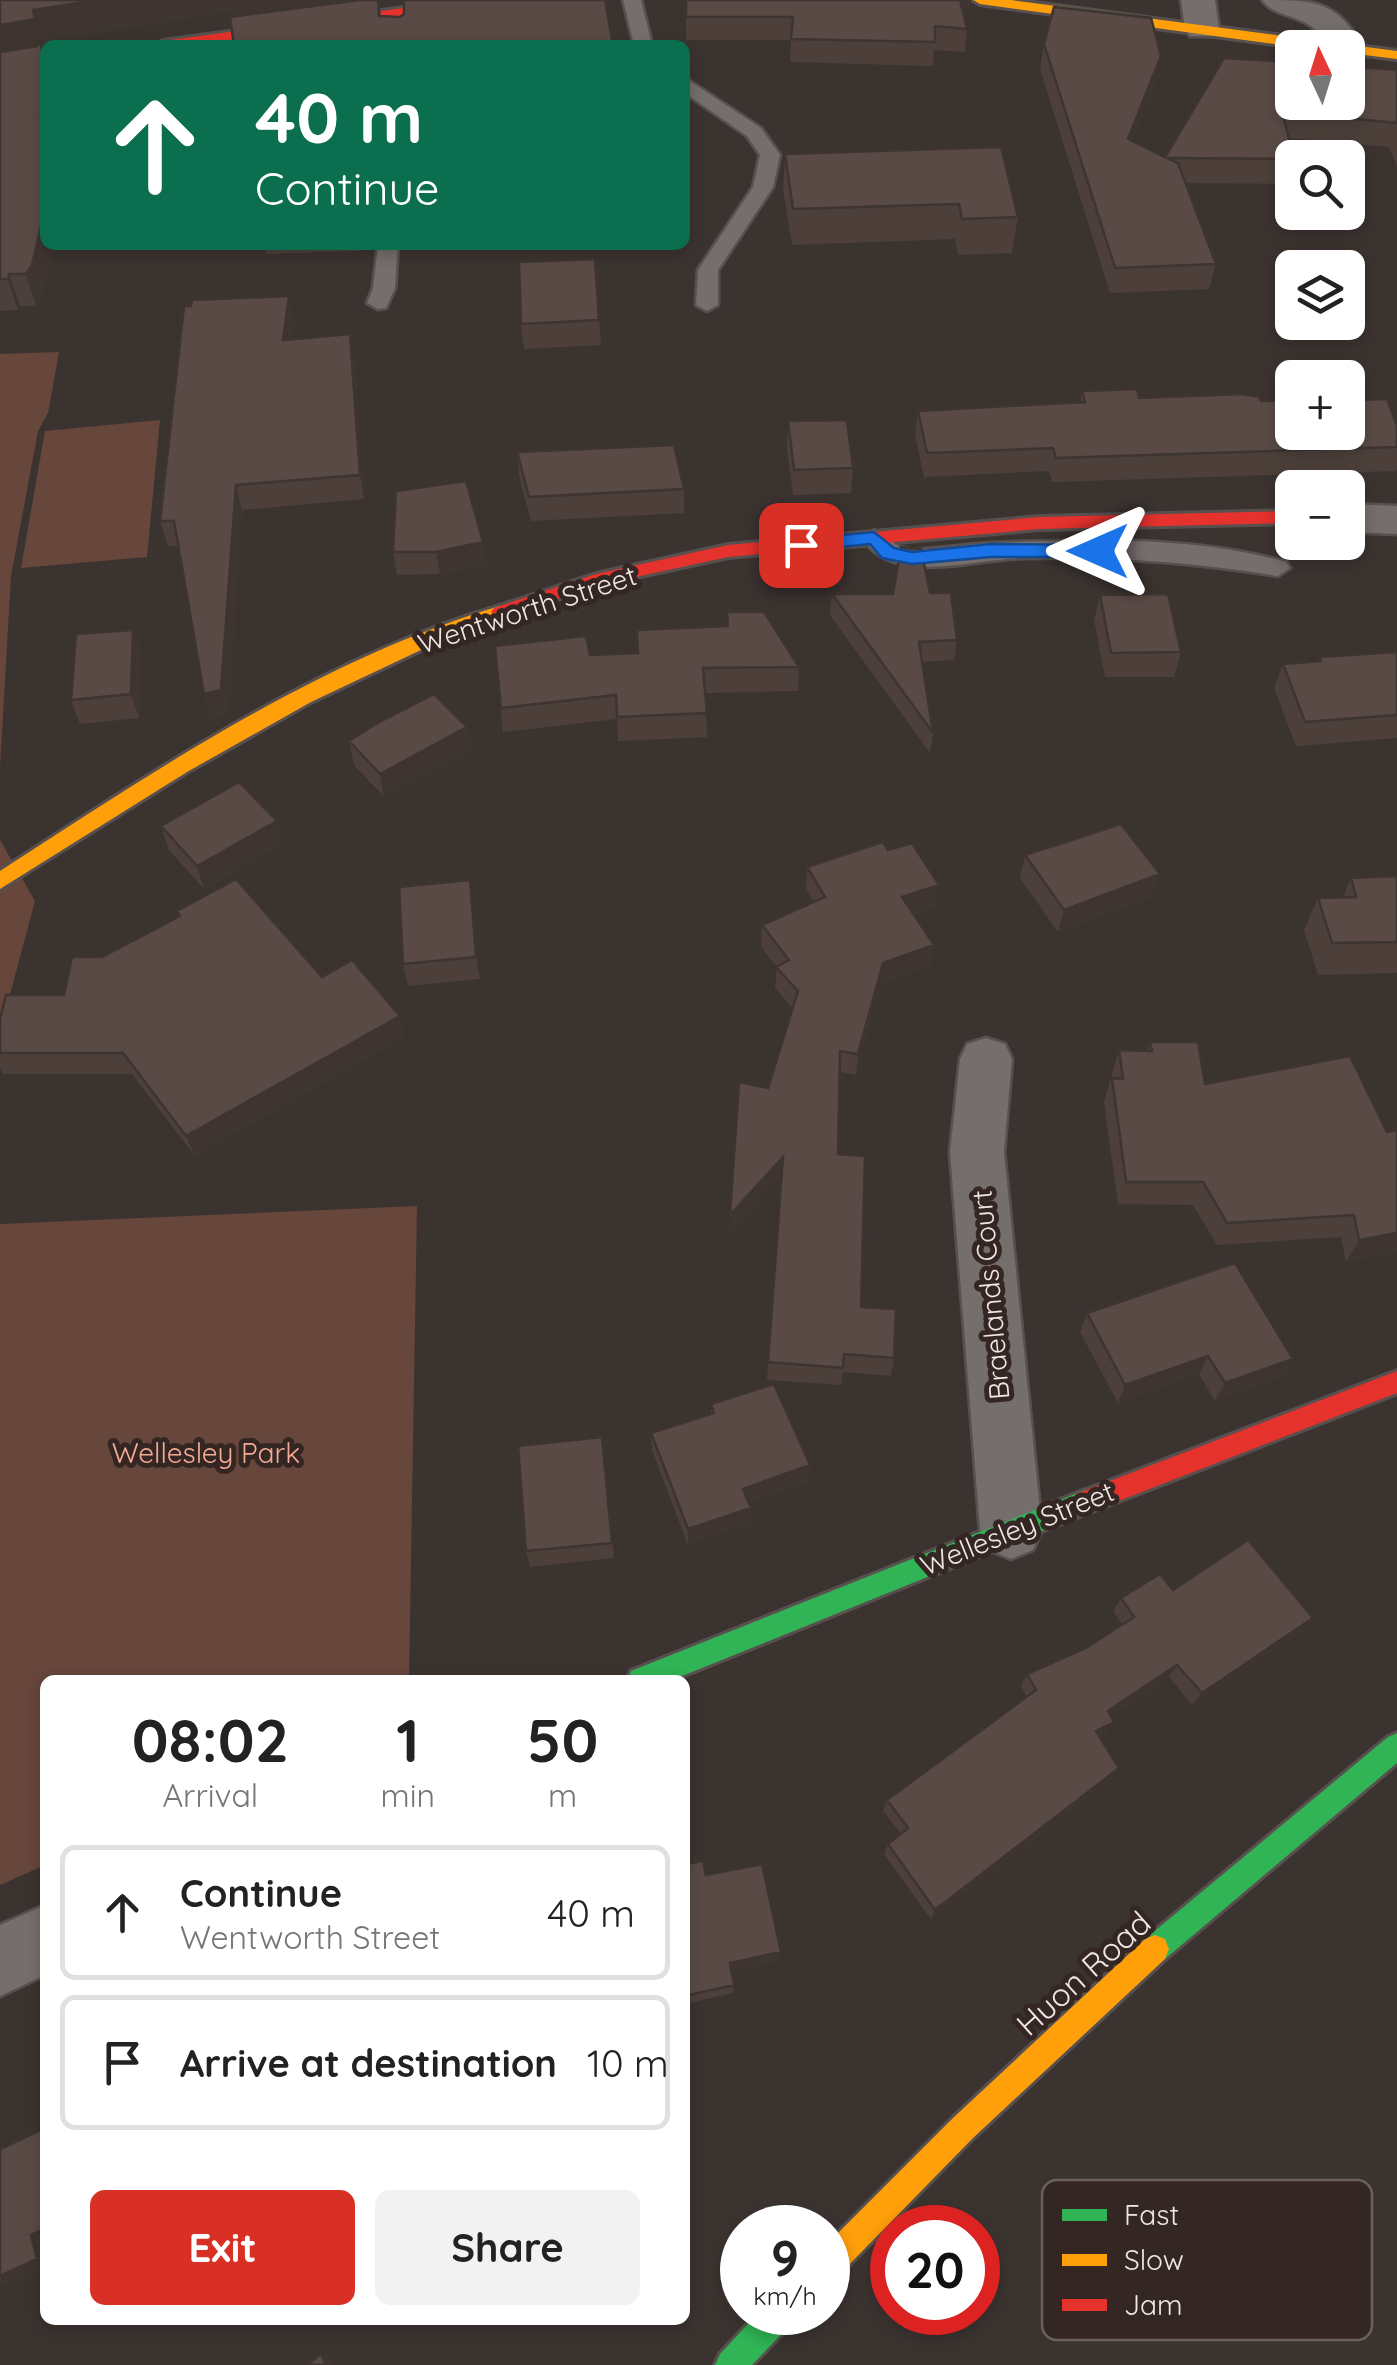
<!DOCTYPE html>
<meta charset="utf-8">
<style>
:root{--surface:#fff;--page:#f2f2f2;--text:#222;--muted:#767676;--line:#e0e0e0;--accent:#d93025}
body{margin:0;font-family:Quicksand,sans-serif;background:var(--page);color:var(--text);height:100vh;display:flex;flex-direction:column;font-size:38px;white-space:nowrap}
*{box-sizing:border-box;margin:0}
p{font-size:32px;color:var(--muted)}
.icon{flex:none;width:55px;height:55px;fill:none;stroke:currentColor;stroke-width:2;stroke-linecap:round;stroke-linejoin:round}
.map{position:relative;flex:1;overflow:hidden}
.side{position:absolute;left:40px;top:1675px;width:650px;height:650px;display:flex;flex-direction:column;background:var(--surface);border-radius:15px;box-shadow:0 5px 15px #0003}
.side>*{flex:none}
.banner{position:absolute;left:40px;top:40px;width:650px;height:210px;border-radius:15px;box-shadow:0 5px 15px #0003;background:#0b6e4f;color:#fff;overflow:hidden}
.needle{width:65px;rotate:356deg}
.buttons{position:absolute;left:1275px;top:30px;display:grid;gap:20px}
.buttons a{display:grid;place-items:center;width:90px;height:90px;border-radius:15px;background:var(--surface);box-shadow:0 5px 15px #0003;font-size:50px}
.speed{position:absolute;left:720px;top:2205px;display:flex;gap:20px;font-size:50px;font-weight:700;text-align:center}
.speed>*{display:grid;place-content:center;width:130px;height:130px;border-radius:50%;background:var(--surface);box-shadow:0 5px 15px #0003;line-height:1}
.speed small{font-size:25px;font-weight:400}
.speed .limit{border:15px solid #d22;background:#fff;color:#111}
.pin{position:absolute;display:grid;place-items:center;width:85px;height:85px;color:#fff;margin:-42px;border-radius:20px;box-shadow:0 5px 15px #0006}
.me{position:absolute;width:110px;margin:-55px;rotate:270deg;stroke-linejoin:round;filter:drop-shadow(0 0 8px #0008)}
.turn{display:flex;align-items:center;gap:35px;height:210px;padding:0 50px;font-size:45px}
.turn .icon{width:130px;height:130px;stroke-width:2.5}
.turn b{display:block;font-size:70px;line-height:85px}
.eta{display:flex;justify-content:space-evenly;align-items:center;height:170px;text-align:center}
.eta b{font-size:60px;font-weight:700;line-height:70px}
.button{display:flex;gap:20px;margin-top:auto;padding:20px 50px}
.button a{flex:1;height:115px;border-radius:15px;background:var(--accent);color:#fff;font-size:40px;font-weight:700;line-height:115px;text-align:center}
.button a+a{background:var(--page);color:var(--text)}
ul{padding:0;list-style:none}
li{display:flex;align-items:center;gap:30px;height:135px;margin:0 20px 15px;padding:0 30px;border:5px solid var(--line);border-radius:15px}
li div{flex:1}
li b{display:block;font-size:38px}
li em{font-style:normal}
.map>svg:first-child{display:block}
</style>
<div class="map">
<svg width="1397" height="2365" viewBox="0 0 1397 2365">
<rect width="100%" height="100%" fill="#3b3330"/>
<path fill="#67463c" d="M59 352 48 413 38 431 11 576 0 767V354Z
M160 420 147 557 21 568 45 431Z
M0 840 35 901 0 1032Z
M417 1206 409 1680H45V1865L0 1885V1224Z"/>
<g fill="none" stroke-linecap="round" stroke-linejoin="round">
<g stroke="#57504e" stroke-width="5">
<path id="lane" d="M623 0H641L652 45H634Z
M685 78 761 128 780 155 773 187 718 270V305L707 311 696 305 698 270 753 187 760 155 747 136 685 93Z
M378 245H398L395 288 386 308 378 309 367 303 373 288Z
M874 530 900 547 914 550C940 549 966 544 992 543 1087 539 1194 536 1286 562L1290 568 1278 576C1194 562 1109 556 1023 558 986 559 943 571 907 565 888 562 873 554 862 538Z"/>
</g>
<g stroke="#57504e" stroke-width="5">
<path id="street" d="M1181 0H1215L1219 29 1214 36H1190L1185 29Z
M1262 0C1313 0 1338 0 1363 48L1358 55 1348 58V48H1329C1311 11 1277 21 1262 0Z
M1348 504 1397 506V534L1348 532Z
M986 1038 1005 1044 1012 1059 1004 1152 1042 1530 1033 1550 1011 1559 989 1550 980 1530 950 1152 960 1059 967 1044Z
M45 1905V1975L0 1996V1925Z"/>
</g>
<g stroke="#57504e" stroke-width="6">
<path id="fast" d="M1085 1490 1094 1494 1097 1502 1094 1510 672 1680H627L631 1671Z
M1397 1733V1763L1165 1959 1155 1963 1145 1959 1141 1949 1145 1939 1388 1737Z
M759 2312H796L792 2323 752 2365H715L720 2354Z"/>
</g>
<g stroke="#57504e" stroke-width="6">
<path id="slow" d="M973 0H1011L1397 51V59L1348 53V48H1304L980 4Z
M500 606 506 608V616L440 641 311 702 187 772 0 889V871C156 770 320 659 500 606Z
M1155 1935 1165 1939 1169 1949 1165 1959 973 2138 839 2275 828 2279V2243L953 2118 1145 1939Z"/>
</g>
<g stroke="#57504e" stroke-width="6">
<path id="jam" d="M462 0H499L492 4 194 45H156L163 41Z
M1292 511V523L1039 529 728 557 599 585 500 618 491 612 494 608 596 574 728 545 1039 517Z
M1397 1371V1393L1085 1514 1076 1510 1073 1502 1076 1494Z"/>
</g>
<use href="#lane" fill="#746e6c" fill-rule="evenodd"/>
<use href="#street" fill="#746e6c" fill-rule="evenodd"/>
<use href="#fast" fill="#30b455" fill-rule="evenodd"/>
<use href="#slow" fill="#ff9f0a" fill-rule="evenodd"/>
<use href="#jam" fill="#e5322d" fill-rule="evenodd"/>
</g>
<path fill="#4d403b" d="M0 0 379 2 381 16 232 17 230 11 42 42 44 50 43 51 45 245H54L42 297 36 306H20L18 310 0 311Z
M686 0 970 11 963 13 967 29 965 52 934 50 933 66 790 62 791 40H686Z
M1044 44 1156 81 1132 141 1165 157 1397 70V166L1389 147 1289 138 1292 168 1288 184 1185 183 1216 264 1209 289 1110 293 1040 69Z
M785 154 1018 217 1012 253 958 255 955 239 792 245 783 190Z
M264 245H359V251L266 254Z
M595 259 601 345 524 349 521 324Z
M289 296 294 321 291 339 350 334 355 359 364 499 242 510 228 714 212 718 204 694 178 546H168L160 521Z
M1082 391 1139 398 1261 401 1397 426V468L1396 471 1052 482 1049 471 924 477 915 435 918 411 1080 403Z
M788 421 853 468 851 493 793 495 787 447Z
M517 452 684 489V513L531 521 519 476Z
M483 542 486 565 440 574 397 575 393 552Z
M832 594 957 640 954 660 922 662 933 733 930 753 830 615Z
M1100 595 1181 652 1174 677H1105L1094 620Z
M133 630 141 654 139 718 80 724 71 700Z
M495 646 590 655 799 667 798 691 705 693 707 737 618 741 617 719 503 732Z
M1397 652V738L1296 746 1274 688 1283 664 1318 661 1320 657Z
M467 727 471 751 384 797 354 765 349 741Z
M161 826 283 844 204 889 169 850Z
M888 850 935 907 913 914 934 945 930 966 880 984 856 1075 840 1072 838 1154 861 1307 894 1358 891 1376 843 1372 841 1385 767 1380 781 1176 729 1234 768 1088 792 1008 775 988 777 967 761 947 762 925 814 903 806 889 807 867Z
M1025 855 1153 897 1058 932 1020 878Z
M1397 876V973L1318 975 1304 930 1318 898 1343 897 1351 878Z
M470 880 480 979 408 986 403 964Z
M177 911 322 977 400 1016 404 1037 195 1156 132 1074H3L0 1068V1019L64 995 102 957 179 917Z
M1150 1042 1205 1084 1397 1252 1346 1262 1341 1237 1217 1245 1193 1205 1118 1204 1104 1102 1119 1050 1147 1051Z
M1087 1313 1293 1359 1282 1377 1215 1401 1199 1374 1118 1403 1080 1332Z
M711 1404 810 1465 808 1482 748 1503 751 1508 750 1524 688 1545 652 1450 651 1433 711 1414Z
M602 1437 614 1558 530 1567 526 1551Z
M1173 1590 1302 1631 1192 1705 1169 1677 1111 1716 1114 1722 1106 1734 1100 1737 1111 1779 931 1919 884 1854 888 1844 901 1834 883 1811 887 1800 1027 1697 1021 1686 1027 1674 1086 1648 1122 1624 1113 1611 1121 1598Z
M685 1864 706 1875 779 1961 731 1971 734 1985 733 1993 685 2004Z"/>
<path fill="#3e3430" d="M97 0H390L379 2 382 29 232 22 230 11 42 42 45 65 0 58V25L33 10Z
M958 0H971L970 11 956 15Z
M1161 56 1156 81 1123 164 1128 139Z
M45 210V245H54L42 297 36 306 26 274Z
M9 274 20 306 18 310 8 279Z
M289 296 294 321 288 365 283 340Z
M350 334 355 359 364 499 360 475Z
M236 485 242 510 228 714 212 718 204 694Z
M483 542 486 565 440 574 436 552Z
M133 630 141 654 139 718 131 694Z
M467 727 471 751 384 797 380 774Z
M277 821 283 844 204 889 197 866Z
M1160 874 1153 897 1058 932 1064 910Z
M470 880 473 903 480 979 476 957Z
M939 885 935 907 899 919 902 897Z
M934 945 930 966 880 984 856 1075 858 1054 883 963Z
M400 1016 404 1037 195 1156 186 1136Z
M783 1157 781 1176 729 1234 730 1215Z
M1397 1233V1252L1346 1262 1359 1240Z
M1208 1356 1199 1374 1118 1403 1125 1385Z
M1293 1359 1282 1377 1215 1401 1225 1383Z
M810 1465 808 1482 742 1505 743 1489Z
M751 1508 750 1524 688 1545V1529Z
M1313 1618 1302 1631 1192 1705 1202 1693Z
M1177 1665 1169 1677 1100 1723 1108 1711Z
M1114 1722 1106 1734 1088 1742 1096 1731Z
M1119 1768 1111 1779 931 1919 935 1910Z
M781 1952 779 1961 729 1972 730 1963Z
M45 2229V2267L8 2285 0 2284V2276L31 2235Z
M321 2354H330L335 2365H326Z"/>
<path fill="#594a45" stroke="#3e3430" stroke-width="2.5" d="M0 0H97L33 10 35 19 0 25Z
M360 0H378L379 16 400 17 404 14V0H605L613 45H234L230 17Z
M686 0H960L967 29 935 26V42L791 39 793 17H686Z
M1054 7 1151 18 1161 56 1128 139 1165 157 1224 58 1292 62V102H1348V66L1397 70V123L1282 112 1294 158H1292V159L1167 158 1178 163 1216 264 1115 268 1044 44Z
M40 41 45 65V114L41 115 45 138V210L32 265 26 274H9L8 279H0V52L37 46Z
M1001 147 1018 217 962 219 959 204 793 209 785 154Z
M595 259 599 320 521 324 519 262Z
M289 296 283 340 350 334 360 475 236 485 221 690 204 694 174 521H160L184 306H191L192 300Z
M1137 389 1139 398 1242 394 1260 397 1261 401 1292 400V432H1348V400L1387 399 1397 426V447L1056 458 1053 448 927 453 918 411 1085 402 1082 391Z
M847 420 853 468 794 470 788 421Z
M674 445 684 489 529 497 517 452Z
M466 481 483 542 436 552H393L396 491Z
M901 547 921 549 930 593H951L957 640 919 642 933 733 832 594H893Z
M1168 594 1181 652 1111 653 1100 595Z
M727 612H764L799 667 703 668 707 713 617 717 616 695 501 708 495 646 586 636 590 655 638 653 637 630 728 626Z
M133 630 131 694 71 700 76 634Z
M1397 652V715L1305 722 1283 664 1321 661 1320 657Z
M434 694 467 727 380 774 349 741 374 725Z
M239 782 277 821 197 866 161 826Z
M1121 824 1160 874 1064 910 1025 855Z
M883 842 888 850 912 843 939 885 902 897 934 945 883 963 858 1054 840 1051 838 1154 865 1156 861 1307 896 1309 894 1358 844 1354 843 1368 768 1362 783 1157 730 1215 739 1082 768 1088 798 991 776 967 789 960 762 925 825 897 807 867Z
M1397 876V942L1332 943 1318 898 1356 897 1351 878Z
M236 879 322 977 352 960 400 1016 186 1136 123 1053H0V1019L6 995H64L72 957H102L180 916 177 911Z
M470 880 476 957 403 964 399 887Z
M1150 1042H1198L1205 1084 1350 1056 1387 1132 1397 1130V1233L1359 1240 1354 1215 1227 1223 1203 1182H1126L1112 1078 1123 1079 1119 1050 1152 1051Z
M1235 1263 1293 1359 1225 1383 1208 1356 1125 1385 1087 1313Z
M774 1384 810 1465 743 1489 751 1508 688 1529 651 1433 714 1413 711 1404Z
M602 1437 612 1543 526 1551 518 1446Z
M1248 1540 1313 1618 1202 1693 1177 1665 1108 1711 1114 1722 1096 1731 1119 1768 935 1910 888 1844 908 1828 887 1800 1036 1690 1027 1674 1086 1648 1134 1617 1121 1598 1160 1574 1173 1590Z
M703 1861 706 1875 762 1864 781 1952 730 1963 734 1985 685 1996V1864Z
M45 2128V2229L31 2235 37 2259 0 2276V2149Z
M321 2354 326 2365H307Z"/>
<path fill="#1a73e8" stroke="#114b97" stroke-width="2.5" d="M874 532 894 548 912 552 991 544 1098 545 1107 551 1098 557H991L912 564 882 558 870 544 801 551 792 545 801 539Z"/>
<g text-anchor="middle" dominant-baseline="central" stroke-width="10" stroke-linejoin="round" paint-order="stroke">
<g font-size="28" fill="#f0e6e4" stroke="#342622">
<text transform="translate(527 609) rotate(-18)">Wentworth Street</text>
<text transform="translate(990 1295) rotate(-95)">Braelands Court</text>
<text transform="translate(1017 1528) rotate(-22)">Wellesley Street</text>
</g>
<g font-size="28" fill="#f4aa95" stroke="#342622">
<text x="206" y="1452">Wellesley Park</text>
</g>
<g font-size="32" fill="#f0e6e4" stroke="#342622">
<text transform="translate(1083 1973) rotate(-42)">Huon Road</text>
</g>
</g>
<rect x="1042" y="2180" width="330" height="160" rx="15" fill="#342622" stroke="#6c605c" stroke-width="2.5"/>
<rect x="1062" y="2209" width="45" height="12" fill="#30b455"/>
<rect x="1062" y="2254" width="45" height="12" fill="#ff9f0a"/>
<rect x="1062" y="2299" width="45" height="12" fill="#e5322d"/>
<g font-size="28" fill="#f0e6e4">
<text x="1124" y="2225">Fast</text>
<text x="1124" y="2270">Slow</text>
<text x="1124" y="2315">Jam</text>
</g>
</svg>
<div class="buttons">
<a><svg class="needle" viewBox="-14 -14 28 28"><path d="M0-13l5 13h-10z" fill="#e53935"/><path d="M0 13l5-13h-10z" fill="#767676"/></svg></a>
<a><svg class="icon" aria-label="search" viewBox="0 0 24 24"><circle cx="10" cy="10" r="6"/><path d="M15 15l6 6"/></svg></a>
<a><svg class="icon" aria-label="layers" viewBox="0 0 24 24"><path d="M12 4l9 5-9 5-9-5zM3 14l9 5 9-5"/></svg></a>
<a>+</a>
<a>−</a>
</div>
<div class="speed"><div>9<small>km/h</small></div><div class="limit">20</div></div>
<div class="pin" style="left:801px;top:545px;background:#d93025"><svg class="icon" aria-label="arrive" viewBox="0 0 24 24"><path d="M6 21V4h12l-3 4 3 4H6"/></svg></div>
<svg class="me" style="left:1098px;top:551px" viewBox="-20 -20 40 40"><path d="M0-17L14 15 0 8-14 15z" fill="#1a73e8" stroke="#fff" stroke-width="4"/></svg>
<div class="banner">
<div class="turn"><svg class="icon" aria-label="ahead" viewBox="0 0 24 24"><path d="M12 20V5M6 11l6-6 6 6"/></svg><div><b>40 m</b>Continue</div></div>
</div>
<section class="side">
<div class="eta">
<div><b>08:02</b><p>Arrival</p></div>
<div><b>1</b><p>min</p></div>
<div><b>50</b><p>m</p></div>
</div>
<ul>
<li><svg class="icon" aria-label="ahead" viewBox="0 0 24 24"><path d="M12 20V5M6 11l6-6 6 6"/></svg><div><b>Continue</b><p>Wentworth Street</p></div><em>40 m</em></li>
<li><svg class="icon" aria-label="arrive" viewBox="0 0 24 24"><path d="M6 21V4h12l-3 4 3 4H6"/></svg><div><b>Arrive at destination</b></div><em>10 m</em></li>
</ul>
<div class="button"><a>Exit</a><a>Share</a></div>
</section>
</div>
